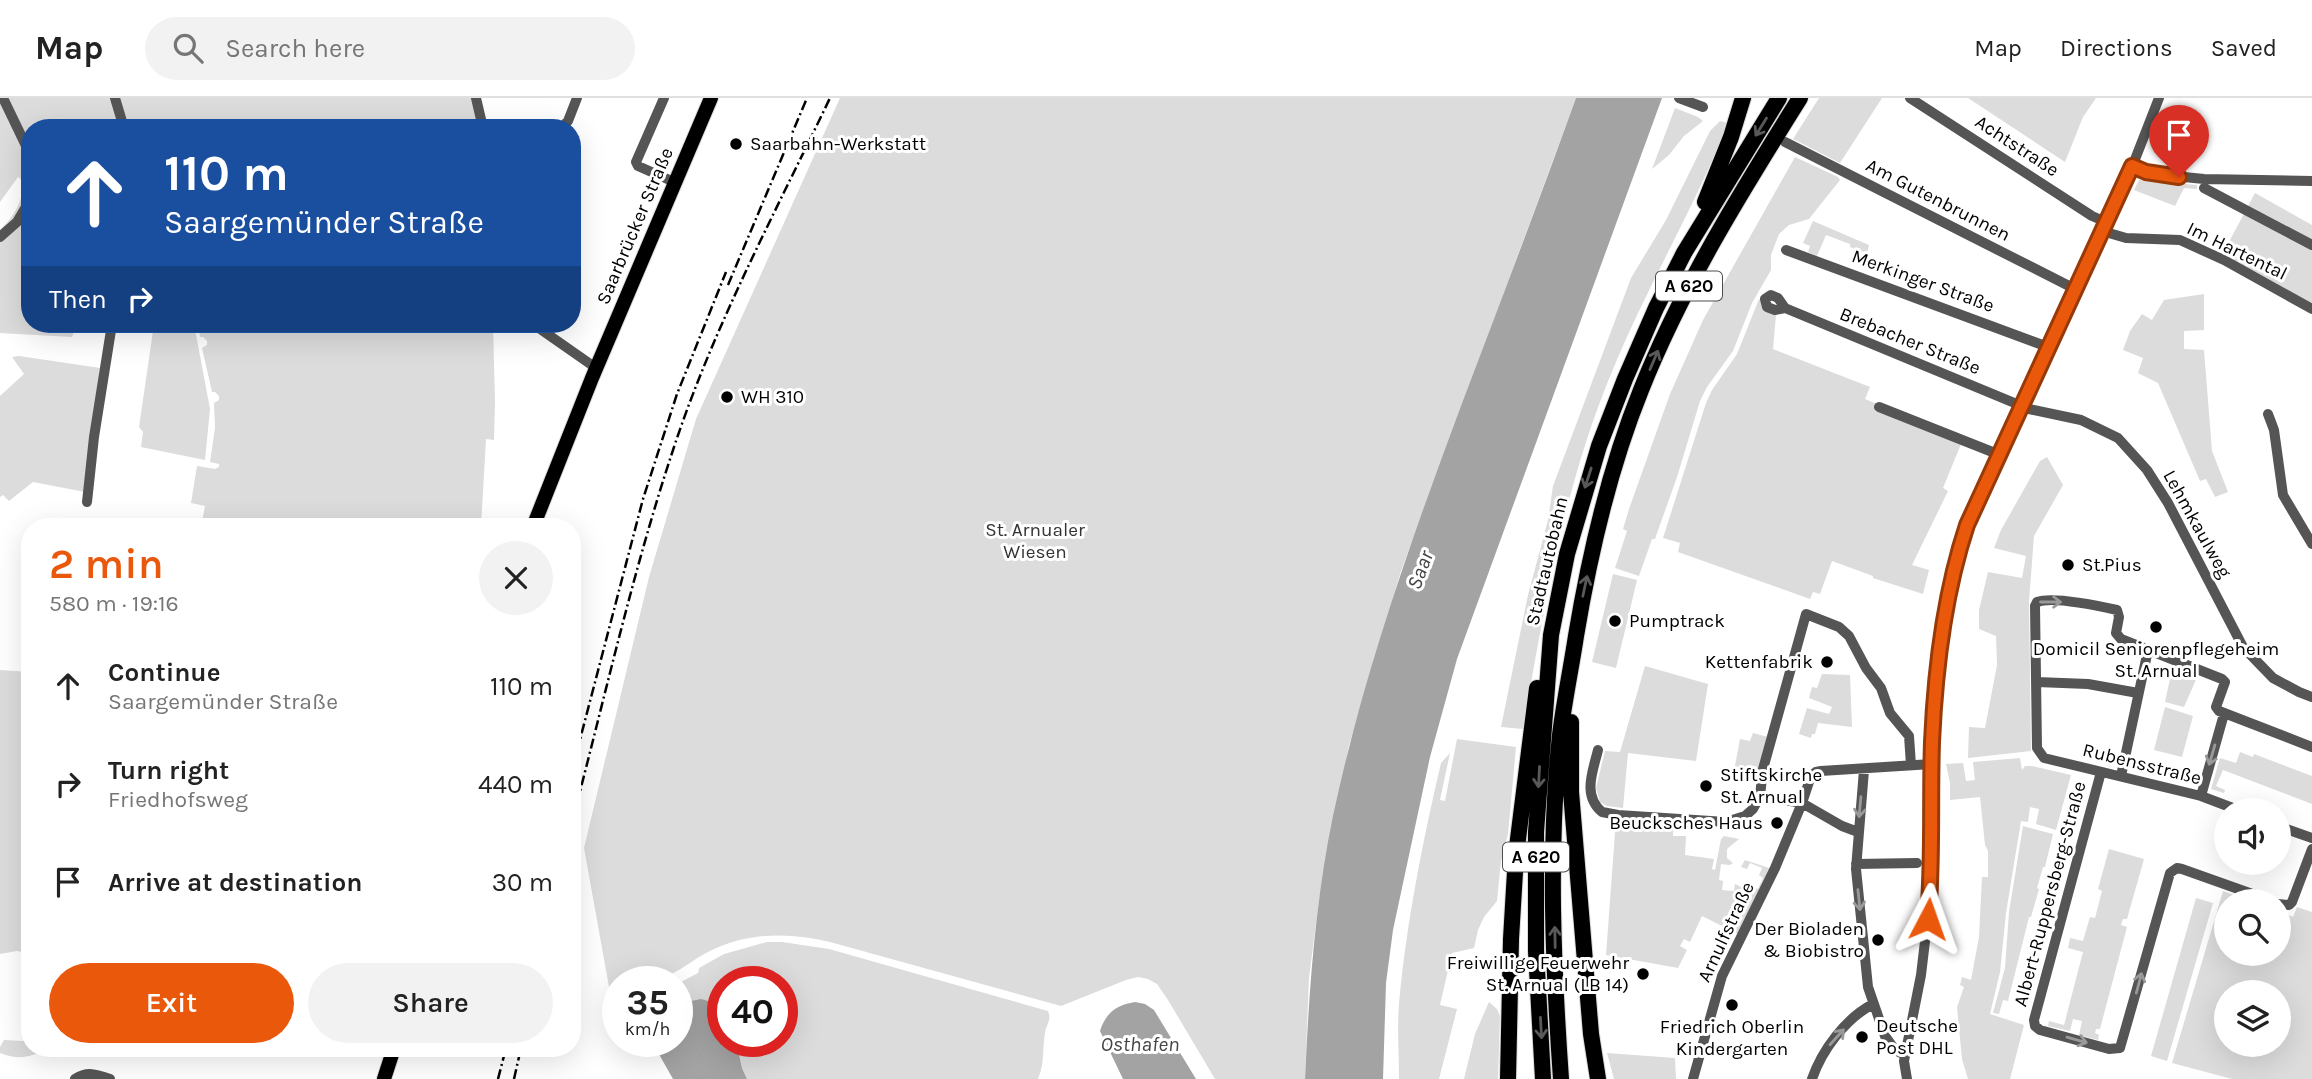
<!DOCTYPE html>
<meta charset="utf-8">
<style>
:root{--surface:#fff;--page:#f2f2f2;--text:#222;--muted:#767676;--line:#e0e0e0;--accent:#ea580c}
body{margin:0;font-family:Karla,sans-serif;background:var(--page);color:var(--text);height:100vh;display:flex;flex-direction:column;font-size:26px;white-space:nowrap}
*{box-sizing:border-box;margin:0}
p{font-size:23px;color:var(--muted)}
.icon{flex:none;width:38px;height:38px;fill:none;stroke:currentColor;stroke-width:2;stroke-linecap:round;stroke-linejoin:round}
.map{position:relative;flex:1;overflow:hidden}
.sheet{position:absolute;left:21px;top:420px;width:560px;height:539px;display:flex;flex-direction:column;background:var(--surface);border-radius:28px;box-shadow:0 7px 28px #0002}
.sheet>*{flex:none}
.top-card{position:absolute;left:21px;top:21px;width:560px;height:214px;border-radius:28px;box-shadow:0 7px 28px #0002;background:#1a4fa0;color:#fff;overflow:hidden}
.tools{position:absolute;left:2214px;top:700px;display:grid;gap:14px}
.tools a{display:grid;place-items:center;width:77px;height:77px;border-radius:50%;background:var(--surface);box-shadow:0 7px 28px #0002;font-size:35px}
.speed{position:absolute;left:602px;top:868px;display:flex;gap:14px;font-size:35px;font-weight:700;text-align:center}
.speed>*{display:grid;place-content:center;width:91px;height:91px;border-radius:50%;background:var(--surface);box-shadow:0 7px 28px #0002;line-height:1}
.speed small{font-size:18px;font-weight:400}
.speed .limit{border:10px solid #d22;background:#fff;color:#111}
.pin{position:absolute;display:grid;place-items:center;width:60px;height:60px;color:#fff;margin:-72px -30px;border-radius:50% 50% 50% 0;rotate:-45deg;box-shadow:0 0 7px #0007}
.pin .icon{rotate:45deg}
.me{position:absolute;width:77px;margin:-38px;rotate:4deg;stroke-linejoin:round;filter:drop-shadow(0 0 5px #0008)}
.turn{display:flex;align-items:center;gap:24px;height:147px;padding:0 28px;font-size:32px}
.turn .icon{width:91px;height:91px;stroke-width:2.5}
.turn b{display:block;font-size:49px;line-height:60px}
.then{display:flex;align-items:center;height:66px;padding:0 28px;background:#0003;gap:14px;font-size:26px}
.round{display:grid;place-items:center;flex:none;width:74px;height:74px;border-radius:37px;background:var(--page)}
.headline{display:flex;align-items:center;justify-content:space-between;height:119px;padding:0 28px}
h1{font-size:42px;font-weight:600;line-height:52px;color:var(--accent)}
.cta{display:flex;gap:14px;margin-top:auto;padding:14px 28px}
.cta a{flex:1;height:80px;border-radius:42px;background:var(--accent);color:#fff;font-size:28px;font-weight:600;line-height:80px;text-align:center}
.cta a+a{background:var(--page);color:var(--text)}
ul{padding:0;list-style:none}
li{display:flex;align-items:center;gap:21px;height:98px;padding:0 28px}
li div{flex:1}
li b{display:block;font-size:26px}
li em{font-style:normal}
header{display:flex;align-items:center;gap:42px;box-sizing:border-box;height:98px;padding:0 35px;background:var(--surface);border-bottom:2px solid var(--line)}
header strong{font-size:33px}
nav{display:flex;gap:38px;margin-inline-start:auto;font-size:24px}
.search{width:490px;height:63px;background:var(--page);display:flex;align-items:center;gap:18px;box-sizing:border-box;padding:0 24px;border-radius:38px;color:var(--muted);font-size:26px}
.map>svg:first-child{display:block}
</style>
<header>
<strong>Map</strong>
<div class="search"><svg class="icon" aria-label="search" viewBox="0 0 24 24"><circle cx="10" cy="10" r="6"/><path d="M15 15l6 6"/></svg>Search here</div>
<nav><a>Map</a><a>Directions</a><a>Saved</a></nav>
</header>
<div class="map">
<svg width="2312" height="981" viewBox="0 0 2312 981">
<rect width="100%" height="100%" fill="#fff"/>
<path fill="#dcdcdc" fill-rule="evenodd" d="M0 0H472L478 30H30V226H77L72 239 0 235V132C14 119 23 103 24 84L18 79 0 104Z
M840 0H1576L1401 473 1349 647 1319 802 1309 880 1305 981H1215L1168 902 1157 886 1148 881 1138 879 1126 882 1061 908 830 844C789 834 747 834 708 854 690 863 672 880 651 884 643 885 632 884 624 884L622 880 616 882 618 898 611 900 584 750 649 479 696 321Z
M1819 0H1882L1840 65 1793 41Z
M1968 0H2096L2083 19 2065 64Z
M1675 10 1698 19 1703 23 1684 38 1669 57 1652 71Z
M1720 23 1728 25C1694 111 1646 190 1611 276 1564 389 1544 511 1523 631L1501 629 1528 497 1548 422 1553 388 1631 180 1666 122 1710 33Z
M1795 59 1838 79 1840 82 1809 121 1789 127 1779 136 1771 157V172L1752 205 1733 253 1707 289 1700 303 1677 379 1655 441H1652L1639 478 1615 470 1627 433 1623 431 1629 411 1670 296 1703 222Z
M2139 82 2197 87V91L2184 90 2175 108 2134 92Z
M2255 95 2312 127V207L2222 157Z
M1813 123 1869 147 1867 155 1850 149V146L1826 137 1817 158 1808 154 1810 148 1803 145Z
M2204 196V232L2184 233V251L2204 252 2212 353 2228 394 2215 399 2206 381 2200 383 2158 285 2138 275 2143 260 2123 252 2130 233 2142 216 2152 222 2164 202Z
M1759 201 1761 202 1764 211 1776 217 1773 251 1870 289 1865 301 1877 306 1875 313 1961 346 1943 390 1948 393 1912 467 1929 472 1923 496 1873 480V478L1832 463 1820 496 1813 494 1810 501 1678 454 1680 445 1663 440 1706 305 1712 292 1737 256Z
M154 226H194L210 311 205 362 141 349 143 334 139 329Z
M198 226H493L495 303 494 342 486 341 481 429H201L205 408 191 405 197 368 215 371 219 369V366L210 364 215 330 214 305 219 302V298L215 294H212L202 250 207 247V243L203 239H200Z
M19 258 100 270 85 394 33 384 9 403 3 397 0 399V298L24 276 12 259Z
M2047 359 2063 387 2034 438 2029 503 2031 653 1968 660 1969 629 1985 630 1997 567 1996 538 1979 531V512L1988 474 2022 480 2026 458 1994 450 2001 432 2040 363Z
M1613 476 1637 482 1616 570 1592 564Z
M2173 567 2198 577 2184 609 2165 604Z
M1645 568 1708 586 1696 663 1628 655 1623 710 1607 708 1600 704 1596 690 1605 653 1620 654Z
M0 572 30 574V856L17 853 0 856Z
M1822 576 1850 577 1852 629 1818 625 1815 636H1812L1811 640 1799 636 1807 610 1829 616 1832 609 1809 600 1812 589 1817 590Z
M2165 609 2193 618 2182 659 2154 652Z
M1753 635 1768 639 1757 677 1734 673 1740 641 1750 643Z
M1457 641 1516 649 1508 736 1501 763 1497 803 1484 819 1478 832 1474 850 1452 855 1440 907 1457 911 1439 981H1399C1399 956 1397 931 1399 906 1406 827 1423 742 1441 665L1450 655 1440 702 1445 703Z
M2240 654 2253 659 2254 656 2312 678V706L2223 672 2216 688 2225 692 2224 695 2211 691 2220 660 2236 665Z
M2020 660 2022 672 2025 668H2032L2071 677 2056 732 2036 726 2039 711 2030 709 2028 724 2021 723 2006 815 2000 874 1990 916 2024 927 2010 981H1968L1962 961 1957 909 1964 889 1960 887 1962 879 1971 882 1979 839 1982 779H1988V753L1985 747 1980 699 1950 702V685L1946 666 1963 665 1966 683 1975 682 1973 664Z
M1616 721 1671 725V728H1673V738H1686L1685 757 1714 761 1712 771 1715 772 1721 741 1724 738 1739 741 1727 751V760L1733 765 1730 767 1721 766 1719 782 1723 783 1722 792 1734 793 1735 786 1752 794 1755 790 1758 791 1763 780 1759 777 1762 770 1750 765 1747 771 1741 769 1745 762 1769 770 1738 836 1702 818 1690 844 1684 841 1680 848 1687 852 1678 870 1606 857Z
M2023 728 2053 736 2045 769H2043L2037 790 2039 791 2031 819H2029L2008 903 2003 902 1999 916 1993 915 2005 870 2009 814Z
M2109 751 2144 761 2127 821H2123L2121 827 2127 829 2100 931H2096L2095 935 2099 937 2098 942 2079 937 2082 923 2073 921 2070 933 2048 928 2049 923 2064 927 2083 854 2068 850 2070 840 2083 843 2090 819 2095 820 2102 793 2098 791Z
M2223 793 2250 803H2226V856H2278L2279 813 2293 819 2297 809 2312 814V981H2232L2172 965ZM2226 894H2278V947H2226Z
M2196 800 2213 805 2167 963 2151 958Z
M767 844H782L829 851 1048 913C1052 923 1046 926 1045 935 1042 952 1045 964 1038 981H747L742 970 736 943H782V884H723V910C711 902 691 901 677 906V886L698 875 699 870 724 856Z
M1489 904 1497 911 1500 918 1498 981H1464L1475 936Z
M30 941V950H47C32 960 17 962 0 955V949L4 942 22 943Z
M1607 955 1675 960 1676 981H1614Z"/>
<path fill="#a3a3a3" d="M1576 0H1662L1457 561 1430 659 1393 832 1386 885 1383 981H1305C1309 893 1315 805 1333 718 1363 577 1411 442 1461 308 1500 205 1539 103 1576 0Z
M701 901 715 905 723 910V943H736L742 970 747 981H673L660 958 657 943H677V906Z
M1135 904 1145 906 1154 912 1196 981H1123L1100 933C1106 914 1117 907 1135 904Z"/>
<g fill="none" stroke-linecap="round" stroke-linejoin="round">
<g stroke="#dbdbdb" stroke-width="16">
<path id="major" d="M533 429 592 280 711 0
M384 981 394 950"/>
</g>
<g stroke="#dbdbdb" stroke-width="18">
<path id="highway" d="M1705 104 1731 39 1743 0
M1571 624V694L1591 936 1598 981
M1508 981 1511 841 1516 757 1537 590
M1543 981 1536 853V734L1551 537 1567 456 1599 348 1625 281 1656 210 1684 155 1779 0
M1561 981C1553 867 1548 751 1560 637 1564 604 1571 571 1576 538 1590 454 1609 371 1641 292 1682 189 1741 94 1800 0"/>
</g>
<path stroke="#555" stroke-width="10" d="M3 0 30 56
M115 0 124 30
M476 0 483 30
M664 0 636 64 638 68 674 84
M1679 0 1703 9
M1910 0 2092 118 2106 124
M561 30 568 23 577 0
M1785 44 2075 191
M2131 68 2154 76 2204 81 2312 83
M2204 90 2312 147
M2102 133 2126 140 2180 142 2224 162 2312 211
M0 139 17 124 30 102
M1786 152 2048 249
M1785 210 1778 200 1771 197 1765 201 1767 209 1775 212 1785 210 2029 311 2081 322 2118 340 2147 372 2168 405 2243 549 2273 580 2299 594 2312 599
M533 226 596 270
M1879 309 2000 357
M2268 316 2274 332 2283 397 2312 446
M87 404 94 339 112 226
M2037 584 2088 586 2138 595
M1598 652C1593 673 1582 697 1602 714L1618 717 1726 724 1745 718 1753 711 1760 698 1763 671 1806 516 1839 529 1849 538 1866 570 1881 590 1890 615 1909 638 1911 667
M1864 672 1856 771 1868 889 1885 938 1895 952 1905 957
M2101 674 2034 922 2035 928 2040 932 2109 951 2120 950 2170 775 2177 770 2182 771 2272 803
M2121 678 2148 552
M1760 698 1802 705 1842 728 1858 734
M2201 698 2224 616
M2238 712 2201 698 2044 660 2037 650 2035 508 2037 504C2053 498 2099 508 2117 512L2119 519 2116 535 2121 541 2222 581 2225 584 2216 609 2219 613 2312 649
M2278 728 2312 740
M1856 766 1917 765
M2278 806 2289 807 2292 804 2312 751
M75 981C87 973 96 976 110 981
M1693 981 1722 878 1775 770 1802 705 1811 678 1816 674 1821 673 1932 666
M1812 981C1822 952 1845 921 1873 906
M1907 981 1904 963 1921 877 1930 801 1932 646 1938 578 1950 485 1967 427 2134 64 2159 0"/>
<use href="#major" stroke="#000" stroke-width="14"/>
<use href="#highway" stroke="#000" stroke-width="16"/>
<path stroke="#000" stroke-width="2.5" stroke-dasharray="10 3.5 2 3.5" stroke-linecap="butt" d="M728 187 807 0
M572 672 643 401 677 296 726 174
M572 724C605 599 633 472 674 349 714 228 775 115 830 0
M498 981 506 950
M514 981 521 950"/>
</g>
<defs><path id="oneway-shaft" d="M-6 0H5M1.5-3L5.5 0L1.5 3" fill="none" stroke-width="1.6" stroke-linecap="round" stroke-linejoin="round" transform="scale(1.75)"/></defs>
<g stroke="#595959">
<use href="#oneway-shaft" transform="translate(1761 29) rotate(122)"/>
<use href="#oneway-shaft" transform="translate(1654 262) rotate(-67)"/>
<use href="#oneway-shaft" transform="translate(1588 380) rotate(108)"/>
<use href="#oneway-shaft" transform="translate(1585 488) rotate(-78)"/>
<use href="#oneway-shaft" transform="translate(1539 679) rotate(93)"/>
<use href="#oneway-shaft" transform="translate(1555 839) rotate(-91)"/>
<use href="#oneway-shaft" transform="translate(1541 930) rotate(87)"/>
</g>
<g stroke="#999">
<use href="#oneway-shaft" transform="translate(2051 504)"/>
<use href="#oneway-shaft" transform="translate(2212 657) rotate(106)"/>
<use href="#oneway-shaft" transform="translate(1860 709) rotate(95)"/>
<use href="#oneway-shaft" transform="translate(1859 802) rotate(84)"/>
<use href="#oneway-shaft" transform="translate(2139 885) rotate(-75)"/>
<use href="#oneway-shaft" transform="translate(1837 939) rotate(-48)"/>
<use href="#oneway-shaft" transform="translate(2077 942) rotate(16)"/>
</g>
<g fill="none" stroke-linecap="round" stroke-linejoin="round">
<g stroke="#983908" stroke-width="18">
<path id="route" d="M1928 821C1933 762 1930 703 1932 644 1935 575 1945 493 1967 427L2132 68 2146 74 2179 79"/>
</g>
<use href="#route" stroke="#ea580c" stroke-width="12"/>
</g>
<g fill="#000" stroke="#fff" stroke-width="2.5">
<circle cx="736" cy="46" r="7"/>
<circle cx="727" cy="299" r="7"/>
<circle cx="2068" cy="467" r="7"/>
<circle cx="1615" cy="523" r="7"/>
<circle cx="2156" cy="529" r="7"/>
<circle cx="1827" cy="564" r="7"/>
<circle cx="1706" cy="688" r="7"/>
<circle cx="1777" cy="725" r="7"/>
<circle cx="1878" cy="842" r="7"/>
<circle cx="1643" cy="876" r="7"/>
<circle cx="1732" cy="907" r="7"/>
<circle cx="1862" cy="939" r="7"/>
</g>
<g text-anchor="middle" dominant-baseline="central" stroke-width="6" stroke-linejoin="round" paint-order="stroke">
<g fill="#fff" stroke="#4c4c4c" stroke-width="2">
<rect x="1656" y="173.5" width="66" height="29" rx="5"/>
<rect x="1503" y="744.5" width="66" height="29" rx="5"/>
</g>
<g font-size="18" font-weight="bold" fill="#000">
<text x="1689" y="188">A 620</text>
<text x="1536" y="759">A 620</text>
</g>
<g font-size="19" fill="#000" stroke="#fff" text-anchor="start">
<text x="750" y="46">Saarbahn-Werkstatt</text>
<text x="741" y="299">WH 310</text>
<text x="2082" y="467">St.Pius</text>
<text x="1629" y="523">Pumptrack</text>
<text x="2156" y="551" text-anchor="middle">Domicil Seniorenpflegeheim<tspan x="2156" dy="22">St. Arnual</tspan></text>
<text x="1813" y="564" text-anchor="end">Kettenfabrik</text>
<text x="1720" y="677">Stiftskirche<tspan x="1720" dy="22">St. Arnual</tspan></text>
<text x="1763" y="725" text-anchor="end">Beucksches Haus</text>
<text x="1864" y="831" text-anchor="end">Der Bioladen<tspan x="1864" dy="22">&amp; Biobistro</tspan></text>
<text x="1629" y="865" text-anchor="end">Freiwillige Feuerwehr<tspan x="1629" dy="22">St. Arnual (LB 14)</tspan></text>
<text x="1876" y="928">Deutsche<tspan x="1876" dy="22">Post DHL</tspan></text>
<text x="1732" y="929" text-anchor="middle">Friedrich Oberlin<tspan x="1732" dy="22">Kindergarten</tspan></text>
</g>
<g font-size="19" fill="#000" stroke="#fff">
<text transform="translate(2017 48) rotate(33)">Achtstraße</text>
<text transform="translate(1938 102) rotate(27)">Am Gutenbrunnen</text>
<text transform="translate(635 128) rotate(-67)">Saarbrücker Straße</text>
<text transform="translate(2237 153) rotate(26)">Im Hartental</text>
<text transform="translate(1923 183) rotate(20)">Merkinger Straße</text>
<text transform="translate(1910 243) rotate(22)">Brebacher Straße</text>
<text transform="translate(2197 426) rotate(61)">Lehmkaulweg</text>
<text transform="translate(1547 463) rotate(-77)">Stadtautobahn</text>
<text transform="translate(2142 666) rotate(14)">Rubensstraße</text>
<text transform="translate(2050 796) rotate(-75)">Albert-Ruppersberg-Straße</text>
<text transform="translate(1726 834) rotate(-65)">Arnulfstraße</text>
</g>
<g font-size="19" fill="#333" stroke="#fff">
<text x="1035" y="432">St. Arnualer<tspan x="1035" dy="22">Wiesen</tspan></text>
</g>
<g font-size="21" font-style="italic" fill="#444" stroke="#fff">
<text transform="translate(1420 472) rotate(-69)">Saar</text>
<text x="1140" y="946">Osthafen</text>
</g>
</g>
</svg>
<div class="tools">
<a><svg class="icon" aria-label="sound" viewBox="0 0 24 24"><path d="M4 9h4l5-4v14l-5-4H4zM17 9q2 3 0 6"/></svg></a>
<a><svg class="icon" aria-label="search" viewBox="0 0 24 24"><circle cx="10" cy="10" r="6"/><path d="M15 15l6 6"/></svg></a>
<a><svg class="icon" aria-label="layers" viewBox="0 0 24 24"><path d="M12 4l9 5-9 5-9-5zM3 14l9 5 9-5"/></svg></a>
</div>
<div class="speed"><div>35<small>km/h</small></div><div class="limit">40</div></div>
<div class="pin" style="left:2179px;top:79px;background:#d93025"><svg class="icon" aria-label="arrive" viewBox="0 0 24 24"><path d="M6 21V4h12l-3 4 3 4H6"/></svg></div>
<svg class="me" style="left:1928px;top:821px" viewBox="-20 -20 40 40"><path d="M0-17L14 15 0 8-14 15z" fill="#ea580c" stroke="#fff" stroke-width="4"/></svg>
<div class="top-card">
<div class="turn"><svg class="icon" aria-label="ahead" viewBox="0 0 24 24"><path d="M12 20V5M6 11l6-6 6 6"/></svg><div><b>110 m</b>Saargemünder Straße</div></div>
<div class="then">Then<svg class="icon" aria-label="right" viewBox="0 0 24 24"><path d="M7 20v-9h11M14 6l5 5-5 5"/></svg></div>
</div>
<section class="sheet">
<div class="headline"><div><h1>2 min</h1><p>580 m · 19:16</p></div><a class="round"><svg class="icon" aria-label="close" viewBox="0 0 24 24"><path d="M6 6l12 12M18 6L6 18"/></svg></a></div>
<ul>
<li><svg class="icon" aria-label="ahead" viewBox="0 0 24 24"><path d="M12 20V5M6 11l6-6 6 6"/></svg><div><b>Continue</b><p>Saargemünder Straße</p></div><em>110 m</em></li>
<li><svg class="icon" aria-label="right" viewBox="0 0 24 24"><path d="M7 20v-9h11M14 6l5 5-5 5"/></svg><div><b>Turn right</b><p>Friedhofsweg</p></div><em>440 m</em></li>
<li><svg class="icon" aria-label="arrive" viewBox="0 0 24 24"><path d="M6 21V4h12l-3 4 3 4H6"/></svg><div><b>Arrive at destination</b></div><em>30 m</em></li>
</ul>
<div class="cta"><a>Exit</a><a>Share</a></div>
</section>
</div>
